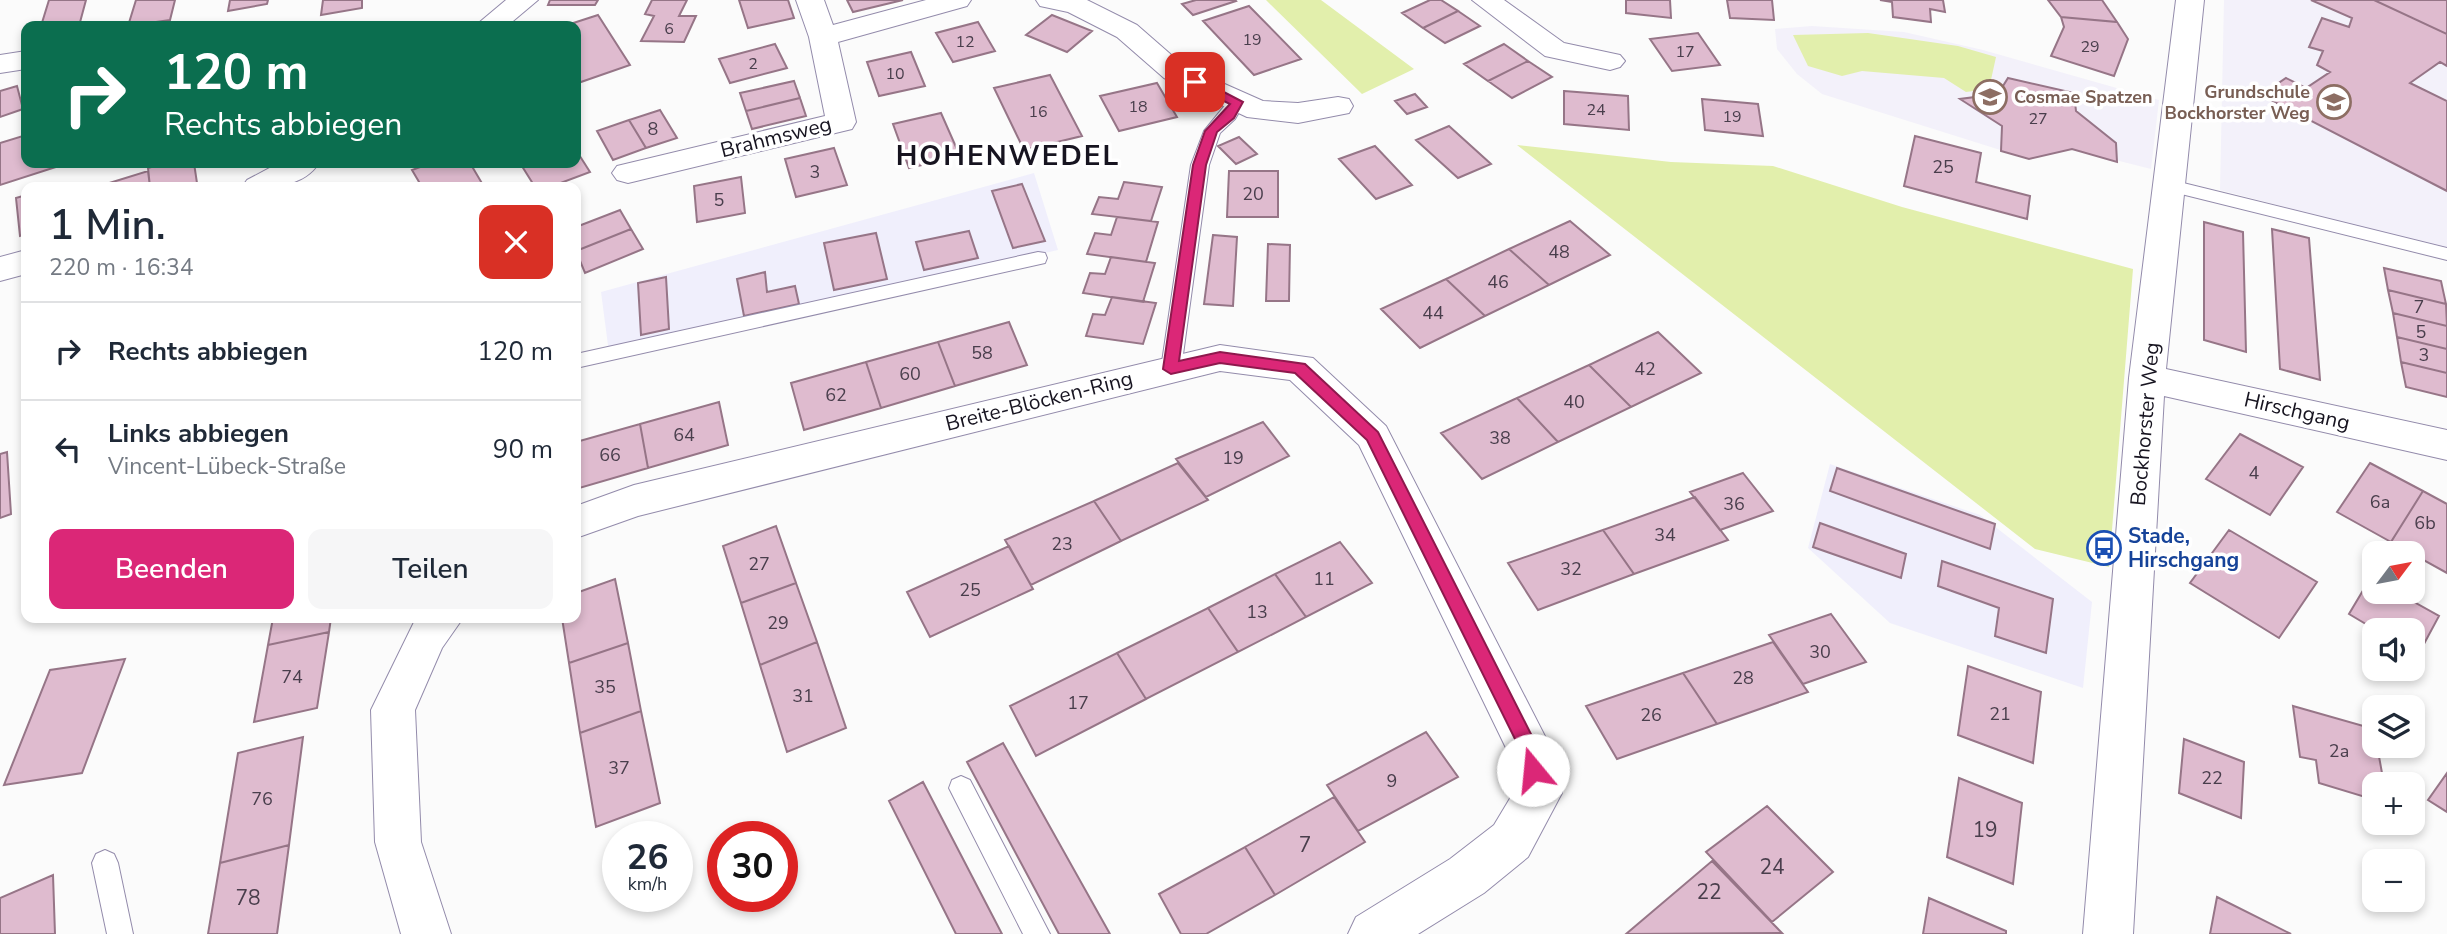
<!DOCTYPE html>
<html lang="de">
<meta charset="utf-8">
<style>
:root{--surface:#fff;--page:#f6f6f7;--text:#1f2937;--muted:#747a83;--line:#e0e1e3;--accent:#db2777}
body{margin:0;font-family:"Nunito Sans",sans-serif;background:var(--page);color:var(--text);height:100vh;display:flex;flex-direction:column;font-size:26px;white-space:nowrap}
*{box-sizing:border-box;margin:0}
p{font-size:23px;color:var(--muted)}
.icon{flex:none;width:38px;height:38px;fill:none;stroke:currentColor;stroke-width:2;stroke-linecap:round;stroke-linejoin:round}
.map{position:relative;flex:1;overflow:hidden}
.details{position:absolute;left:21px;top:182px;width:560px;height:441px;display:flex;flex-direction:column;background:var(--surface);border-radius:14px;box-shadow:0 4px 10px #0003}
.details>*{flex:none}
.banner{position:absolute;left:21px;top:21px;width:560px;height:147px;border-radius:14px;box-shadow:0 4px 10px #0003;background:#0b6e4f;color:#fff;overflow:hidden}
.needle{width:46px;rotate:58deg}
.tools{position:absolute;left:2362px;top:541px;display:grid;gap:14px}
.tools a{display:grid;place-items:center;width:63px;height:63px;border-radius:14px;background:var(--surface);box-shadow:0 4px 10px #0003;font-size:35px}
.speed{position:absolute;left:602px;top:821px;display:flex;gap:14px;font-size:35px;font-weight:700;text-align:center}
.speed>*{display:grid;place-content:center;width:91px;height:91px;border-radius:50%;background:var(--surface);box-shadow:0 4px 10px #0003;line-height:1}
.speed small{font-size:18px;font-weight:400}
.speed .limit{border:10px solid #d22;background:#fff;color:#111}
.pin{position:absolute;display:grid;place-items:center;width:60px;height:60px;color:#fff;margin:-30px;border-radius:14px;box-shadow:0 4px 10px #0006}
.me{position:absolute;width:77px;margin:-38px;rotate:343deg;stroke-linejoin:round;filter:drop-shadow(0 0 5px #0008)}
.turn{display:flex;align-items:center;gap:24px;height:147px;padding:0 28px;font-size:32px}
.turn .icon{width:91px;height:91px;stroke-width:2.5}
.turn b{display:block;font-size:49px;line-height:60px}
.round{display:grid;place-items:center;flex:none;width:74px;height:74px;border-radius:14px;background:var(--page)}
.head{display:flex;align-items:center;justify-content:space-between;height:119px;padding:0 28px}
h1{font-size:42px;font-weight:600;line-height:52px}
.button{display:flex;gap:14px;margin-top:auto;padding:14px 28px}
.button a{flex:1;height:80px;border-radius:14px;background:var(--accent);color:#fff;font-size:28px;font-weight:600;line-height:80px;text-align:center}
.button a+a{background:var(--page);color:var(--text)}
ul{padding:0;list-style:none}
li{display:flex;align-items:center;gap:21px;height:98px;padding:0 28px;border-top:2px solid var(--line)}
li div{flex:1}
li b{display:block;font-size:26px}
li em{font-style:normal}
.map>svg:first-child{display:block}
</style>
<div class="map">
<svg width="2447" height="934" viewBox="0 0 2447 934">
<rect width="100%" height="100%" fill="#fbfbfb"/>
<path fill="#f0effc" d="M1034 173 1058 250 609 353 601 292Z
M1830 464 1980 515 2092 602 2083 688 1890 623 1808 548Z"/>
<path fill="#f3f1fa" d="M2224 0H2447V249L2220 190Z
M1812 26 1904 32 1983 50 2159 100 2151 169 2072 149 2029 159 1822 94 1797 74 1777 49 1775 29Z"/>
<path fill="#e2efac" d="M1266 0H1321L1414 69 1362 94Z
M1868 33 1958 46 1996 57 1989 89 1966 92 1944 78 1862 71 1842 76 1808 66 1793 35Z
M1517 145 1671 162 1773 166 1902 207 2133 269 2109 567 2035 549Z"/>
<path fill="#dfbbcf" stroke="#967587" stroke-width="2" d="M49 0H86L79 26H41Z
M136 0H175L170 20 128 26Z
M230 0H268L267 4 228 11Z
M323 0H362V8L321 15Z
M550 0H598L595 5H548Z
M652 0H687L679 16H696L684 42 641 41 654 16 645 14Z
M739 0H788L794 18 748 28Z
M847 0H903L853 12Z
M1196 0H1235L1236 1 1193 15 1182 4Z
M1430 0H1441L1458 11 1423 28 1402 13Z
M1626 0H1670L1671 18 1626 13Z
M1772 0 1774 20 1730 18 1727 0Z
M1880 0H1943L1945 12 1930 9 1931 22 1893 17 1892 2Z
M2048 0H2102L2117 22 2061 17Z
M2311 0H2374L2447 34V66L2440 62 2410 83 2447 101V191L2261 95 2286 78 2306 88 2330 72 2317 65 2323 51 2309 47 2322 18 2349 27 2352 18Z
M2374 0H2447V34Z
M1249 6 1301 59 1254 75 1203 21Z
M1458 11 1480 26 1445 43 1423 28Z
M598 15 630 65 578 83 576 26H564Z
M1052 15 1092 31 1067 52 1026 35Z
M2061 17 2117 22 2128 39 2114 76 2051 56 2064 27Z
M978 22 995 51 953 62 936 33Z
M1698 33 1720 65 1672 71 1650 39Z
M775 44 787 68 730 83 719 59Z
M1504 44 1528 61 1488 81 1464 64Z
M911 52 925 86 879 96 867 62Z
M1528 61 1552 77 1512 98 1488 81Z
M1050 75 1082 136 1024 150 994 88Z
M2008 78 2074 93 2076 111 2116 143 2117 162 2072 149 2029 159 2001 151 2002 126 1960 99 1998 94Z
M794 81 800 98 746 111 740 93Z
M1157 83 1177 117 1119 131 1100 96Z
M17 86 23 109 0 117V91Z
M1564 91 1628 96 1629 130 1564 124Z
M1415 94 1427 107 1407 114 1395 101Z
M800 98 806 116 752 129 746 111Z
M1702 99 1758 104 1763 136 1705 130Z
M660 110 677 138 646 148 629 120Z
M941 113 960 156 909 168 893 124Z
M629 120 646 148 613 160 597 131Z
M1449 126 1491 164 1458 178 1416 140Z
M26 135V163L62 165 0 185V143Z
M1915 136 1981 153 1976 182 2030 196 2027 219 1904 186Z
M1239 137 1257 154 1236 164 1218 146Z
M1375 146 1412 185 1376 199 1339 159Z
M834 148 847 185 796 197 785 159Z
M576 150 590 172 550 187H535L520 163H576Z
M165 163H194L197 183 184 187H150L148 168Z
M431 163H470L483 185 422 187 412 170Z
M148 171 150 187H106V184Z
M1229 171H1278V217H1227Z
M741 177 745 213 697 222 694 186Z
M1124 182 1162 187 1151 221 1092 214 1099 197 1118 199Z
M1022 184 1045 241 1013 248 992 191Z
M26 195V234L20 236 16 198Z
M620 210 631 229 576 251V227Z
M1117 217 1158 222 1146 262 1087 254 1095 233 1111 235Z
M1570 221 1610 255 1549 285 1509 249Z
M2204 222 2243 232 2246 352 2204 340Z
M631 229 643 249 585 273 576 251Z
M2272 229 2309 238 2320 380 2280 369Z
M969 231 978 258 924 270 916 242Z
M876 233 887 279 834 290 824 243Z
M1213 235 1237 237 1233 306 1204 304Z
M1268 244 1290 245 1289 301H1266Z
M1509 249 1549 285 1485 316 1446 279Z
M1111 257 1155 263 1143 302 1083 293 1090 273 1105 274Z
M2384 268 2441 281 2446 304 2388 290Z
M765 272 767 292 795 286 799 304 744 316 737 279Z
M666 277 669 329 641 335 638 283Z
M1446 279 1485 316 1420 348 1381 309Z
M2388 290 2446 304 2447 326 2393 313Z
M1112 297 1156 303 1143 344 1086 336 1093 314 1105 315Z
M2393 313 2447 326V349L2397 337Z
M1009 322 1027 365 955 386 938 342Z
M1658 332 1701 373 1631 407 1589 365Z
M2397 337 2447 349V373L2401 362Z
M938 342 955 386 881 408 866 362Z
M866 362 881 408 804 430 791 383Z
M2401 362 2447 373V397L2406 387Z
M1589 365 1631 407 1558 442 1517 398Z
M1517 398 1558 442 1482 479 1441 433Z
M719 402 728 445 648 468 640 424Z
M1263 422 1289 456 1206 497 1176 459Z
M640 424 648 468 576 489V442Z
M2240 434 2303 467 2270 515 2206 479Z
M7 452 11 514 0 518V454Z
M1178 463 1208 500 1121 541 1094 501Z
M2370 463 2423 491 2391 542 2337 512Z
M1837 468 1995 524 1990 549 1830 491Z
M1743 473 1773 511 1720 530 1690 492Z
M2423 491 2447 504V573L2391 542Z
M1695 497 1728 540 1634 574 1603 530Z
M1094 501 1121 541 1031 585 1005 540Z
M1820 523 1906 554 1901 578 1813 547Z
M776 526 796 583 741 603 723 546Z
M1603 530 1634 574 1538 610 1508 563Z
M2229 530 2317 582 2279 638 2190 583Z
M1340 542 1372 583 1306 617 1275 574Z
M1009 546 1033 589 930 637 907 592Z
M1942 561 2053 599 2046 653 1995 636 1999 608 1938 586Z
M1275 574 1306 617 1238 652 1208 608Z
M2371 577 2375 579V592H2396L2439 616 2418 655 2413 652V630H2376L2349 614Z
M615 579 628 643 569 663 562 618H576V593Z
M796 583 817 642 760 665 741 603Z
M1208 608 1238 652 1146 699 1117 653Z
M1831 614 1866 662 1803 684 1769 635Z
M273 618H331L329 632 268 645Z
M329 632 317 708 254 722 268 645Z
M817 642 846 728 787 752 760 665Z
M1773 642 1808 692 1717 724 1683 673Z
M628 643 641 711 580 733 569 663Z
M1117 653 1146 699 1036 756 1010 706Z
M125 659 82 773 4 785 50 670Z
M1968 666 2041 692 2033 763 1958 735Z
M1683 673 1717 724 1617 759 1586 706Z
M2293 706 2374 729 2384 784H2375V800L2319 783 2316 760 2300 757Z
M641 711 660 803 596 827 580 733Z
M1426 732 1458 777 1358 831 1327 785Z
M303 737 289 845 220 863 238 753Z
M2184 739 2244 762 2241 818 2179 793Z
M1003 743 1110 934H1059L967 762Z
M2447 773V812L2428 800Z
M1959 778 2022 803 2013 884 1947 857Z
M923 782 1002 934H956L889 801Z
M1334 797 1365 842 1275 895 1245 847Z
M1767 806 1833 872 1772 922 1706 852Z
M289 845 277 934H208L220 863Z
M1245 847 1275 895 1206 934H1181L1159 894Z
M1712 861 1782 933 1626 934Z
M53 875 55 934H0V898Z
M2217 897 2291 934H2210Z
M1929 898 2006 931V934H1923Z"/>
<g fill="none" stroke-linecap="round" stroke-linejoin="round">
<g stroke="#938bab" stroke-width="2">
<path id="lane" d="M1237 97 1245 102 1235 119 1220 133 1209 165 1181 369 1171 376 1161 369 1191 165 1204 131 1231 98Z
M2171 180 2447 248V260L2165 190 2162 186Z
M1038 252 1045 253 1047 258 1045 263 576 368V354Z
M961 776 970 780 1050 934H1023L949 788 952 780Z
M105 850 114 854 118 863 133 934H107L92 863 96 854Z"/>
</g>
<g stroke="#938bab" stroke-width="2">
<path id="street" d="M506 0H538L507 26H475Z
M796 0H824L833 25 926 0H971L967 6 838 42 856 122 852 129 628 183 617 180 612 173 617 166 825 116 809 37Z
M1036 0H1087L1137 25 1184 66 1263 101 1298 103 1338 97 1349 99 1353 106 1349 113 1298 123 1247 117 1164 78 1117 37 1068 12 1040 6Z
M1472 0H1504L1564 43 1620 55 1625 61 1620 67 1610 70 1545 56Z
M2176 0H2204L2166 369 2447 430V460L2164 396 2133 934H2083L2129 378Z
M26 51V69L0 73V55Z
M279 163H319C302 189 269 187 242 187L247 180Z
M26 250V274L0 281V257Z
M1220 345 1313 358 1386 426 1550 746 1562 793 1528 857 1484 893 1418 934H1348L1356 917 1450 859 1494 825 1515 790 1506 748 1359 445 1290 380 1220 371 638 516 576 538V506L634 485Z
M416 618H463L442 648 415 710 421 842 451 934H401L375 842 371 710Z"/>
</g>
<use href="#lane" fill="#fff" fill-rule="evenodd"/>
<use href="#street" fill="#fff" fill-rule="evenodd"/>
</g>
<path fill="#db2777" stroke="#8e194d" stroke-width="2" d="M1190 79H1199L1243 102 1234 118 1217 132 1206 165 1179 361 1220 352 1305 364 1378 432 1534 740 1543 770 1540 776 1533 778 1527 776 1519 747 1367 440 1295 373 1220 363 1171 374 1163 369 1193 165 1205 131 1230 104 1190 84Z"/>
<defs>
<g id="school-ring" transform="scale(1.75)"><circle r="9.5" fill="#fff" stroke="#8d6e63" stroke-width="1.5"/><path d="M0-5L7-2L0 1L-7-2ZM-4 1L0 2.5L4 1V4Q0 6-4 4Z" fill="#8d6e63"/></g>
<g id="bus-ring" transform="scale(1.75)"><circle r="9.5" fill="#fff" stroke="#1a4fb4" stroke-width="1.5"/><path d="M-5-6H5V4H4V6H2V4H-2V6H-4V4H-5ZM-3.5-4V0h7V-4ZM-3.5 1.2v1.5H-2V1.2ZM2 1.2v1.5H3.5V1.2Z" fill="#1a4fb4"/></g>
</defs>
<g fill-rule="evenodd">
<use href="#school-ring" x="1990" y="97"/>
<use href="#school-ring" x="2334" y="102"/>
<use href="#bus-ring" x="2104" y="548"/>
</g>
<g text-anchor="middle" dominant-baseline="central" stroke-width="7" stroke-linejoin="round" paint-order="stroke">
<g font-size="16" fill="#493e4c">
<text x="669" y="29">6</text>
<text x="1252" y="40">19</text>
<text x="965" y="42">12</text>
<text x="2090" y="47">29</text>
<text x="1685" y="52">17</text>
<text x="753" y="64">2</text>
<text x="895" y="74">10</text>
<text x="1138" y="107">18</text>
<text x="1596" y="110">24</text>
<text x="1038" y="112">16</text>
<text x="1732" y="117">19</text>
<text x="2038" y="119">27</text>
</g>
<g font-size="18" font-weight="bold" fill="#785e54" stroke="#fff" text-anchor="end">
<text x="2310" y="92">Grundschule<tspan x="2310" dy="21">Bockhorster Weg</tspan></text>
<text x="2014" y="97" text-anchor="start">Cosmae Spatzen</text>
</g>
<g font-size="18" fill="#493e4c">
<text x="653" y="129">8</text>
<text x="1943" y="167">25</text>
<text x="815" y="172">3</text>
<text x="1253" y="194">20</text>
<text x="719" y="200">5</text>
<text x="1559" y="252">48</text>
<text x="1498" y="282">46</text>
<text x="2419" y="307">7</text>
<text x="1433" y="313">44</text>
<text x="2421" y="332">5</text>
<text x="982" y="353">58</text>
<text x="2424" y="355">3</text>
<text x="1645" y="369">42</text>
<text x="910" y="374">60</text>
<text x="836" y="395">62</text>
<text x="1574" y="402">40</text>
<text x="684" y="435">64</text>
<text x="1500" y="438">38</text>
<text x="610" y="455">66</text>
<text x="1233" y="458">19</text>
<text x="2254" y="473">4</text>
<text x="2380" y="502">6a</text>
<text x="1734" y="504">36</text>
<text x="2425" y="523">6b</text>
<text x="1665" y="535">34</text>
<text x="1062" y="544">23</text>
<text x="759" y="564">27</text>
<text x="1571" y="569">32</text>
<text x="1324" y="579">11</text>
<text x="970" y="590">25</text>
<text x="1257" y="612">13</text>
<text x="778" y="623">29</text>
<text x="1820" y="652">30</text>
<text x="292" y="677">74</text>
<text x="1743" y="678">28</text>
<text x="605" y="687">35</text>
<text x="803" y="696">31</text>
<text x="1078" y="703">17</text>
<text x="2000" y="714">21</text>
<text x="1651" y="715">26</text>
<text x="2339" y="751">2a</text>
<text x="619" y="768">37</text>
<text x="2212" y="778">22</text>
<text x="1392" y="781">9</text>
<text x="262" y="799">76</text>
</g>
<g font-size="21" fill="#171420" stroke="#fff">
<text transform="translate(776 137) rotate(-14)">Brahmsweg</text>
<text transform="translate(1039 401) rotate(-14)">Breite-Blöcken-Ring</text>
<text transform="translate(2297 411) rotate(13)">Hirschgang</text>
<text transform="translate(2145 424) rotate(-85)">Bockhorster Weg</text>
</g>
<g font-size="21" font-weight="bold" fill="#164399" stroke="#fff" text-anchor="start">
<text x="2128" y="536">Stade,<tspan x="2128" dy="24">Hirschgang</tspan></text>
</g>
<g font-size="21" fill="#493e4c">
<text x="1985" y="830">19</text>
<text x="1305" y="845">7</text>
<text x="1772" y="867">24</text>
<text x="1709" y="892">22</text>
<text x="248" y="898">78</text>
</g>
<g font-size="28" font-weight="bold" letter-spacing="2" fill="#171420" stroke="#fff">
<text x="1008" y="156">HOHENWEDEL</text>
</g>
</g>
</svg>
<div class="tools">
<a><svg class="needle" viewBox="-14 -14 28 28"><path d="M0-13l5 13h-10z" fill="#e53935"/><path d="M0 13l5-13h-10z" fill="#747a83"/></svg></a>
<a><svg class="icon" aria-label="sound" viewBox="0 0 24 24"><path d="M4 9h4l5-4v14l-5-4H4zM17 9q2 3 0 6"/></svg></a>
<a><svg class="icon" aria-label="layers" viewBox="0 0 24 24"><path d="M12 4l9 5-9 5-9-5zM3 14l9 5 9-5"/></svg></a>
<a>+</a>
<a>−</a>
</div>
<div class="speed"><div>26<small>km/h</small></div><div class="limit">30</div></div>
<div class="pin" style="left:1195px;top:82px;background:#d93025"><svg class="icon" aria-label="arrive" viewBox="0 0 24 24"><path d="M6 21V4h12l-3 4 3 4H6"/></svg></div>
<svg class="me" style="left:1533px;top:770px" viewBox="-20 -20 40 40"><circle r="19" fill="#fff"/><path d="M0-13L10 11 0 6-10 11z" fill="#db2777"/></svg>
<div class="banner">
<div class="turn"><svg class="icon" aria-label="right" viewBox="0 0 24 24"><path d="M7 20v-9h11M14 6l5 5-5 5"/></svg><div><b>120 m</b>Rechts abbiegen</div></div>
</div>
<section class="details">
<div class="head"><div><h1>1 Min.</h1><p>220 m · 16:34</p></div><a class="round" style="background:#d93025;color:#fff"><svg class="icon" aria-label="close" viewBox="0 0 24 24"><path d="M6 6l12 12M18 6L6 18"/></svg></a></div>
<ul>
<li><svg class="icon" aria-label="right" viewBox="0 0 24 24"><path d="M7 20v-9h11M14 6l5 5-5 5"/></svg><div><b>Rechts abbiegen</b></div><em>120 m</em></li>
<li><svg class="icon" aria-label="left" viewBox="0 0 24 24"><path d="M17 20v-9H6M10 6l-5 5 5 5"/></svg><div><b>Links abbiegen</b><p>Vincent-Lübeck-Straße</p></div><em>90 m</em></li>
</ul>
<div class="button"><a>Beenden</a><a>Teilen</a></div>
</section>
</div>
